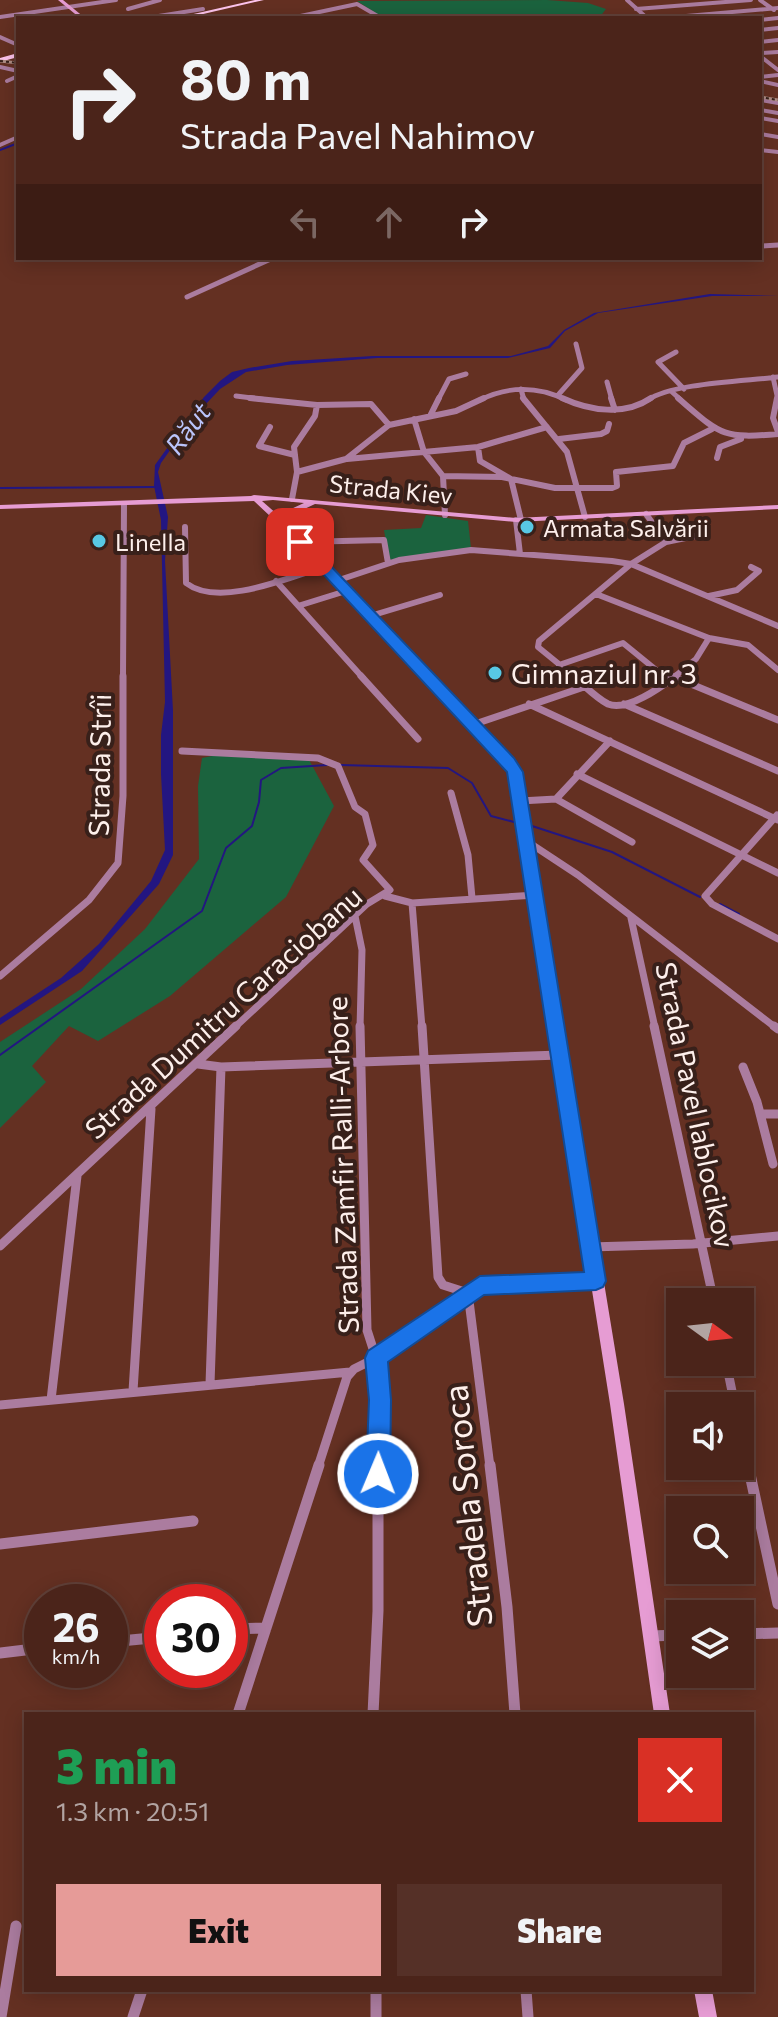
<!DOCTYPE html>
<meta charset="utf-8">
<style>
:root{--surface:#4b241a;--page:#553027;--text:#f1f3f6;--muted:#b2a4a2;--line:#624139;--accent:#e69b98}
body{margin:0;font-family:Commissioner,sans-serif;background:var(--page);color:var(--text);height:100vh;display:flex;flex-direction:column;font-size:30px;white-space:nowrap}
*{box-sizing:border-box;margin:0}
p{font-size:26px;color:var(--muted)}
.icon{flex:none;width:44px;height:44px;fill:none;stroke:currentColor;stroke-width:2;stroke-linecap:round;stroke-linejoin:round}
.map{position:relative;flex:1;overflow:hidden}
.side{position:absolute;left:24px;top:1712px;width:730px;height:280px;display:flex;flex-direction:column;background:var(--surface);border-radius:0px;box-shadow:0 4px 20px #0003,0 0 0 2px var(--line)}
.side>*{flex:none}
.banner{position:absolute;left:16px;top:16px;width:746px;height:244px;border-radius:0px;box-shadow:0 4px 20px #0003,0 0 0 2px var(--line);background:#4b241a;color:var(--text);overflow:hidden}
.needle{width:52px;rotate:105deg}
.buttons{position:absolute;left:666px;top:1288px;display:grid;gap:16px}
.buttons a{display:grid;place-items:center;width:88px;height:88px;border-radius:0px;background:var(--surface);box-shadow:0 4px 20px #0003,0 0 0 2px var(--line);font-size:40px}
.speed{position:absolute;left:24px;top:1584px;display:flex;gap:16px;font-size:40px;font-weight:700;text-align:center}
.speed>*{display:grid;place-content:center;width:104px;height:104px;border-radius:50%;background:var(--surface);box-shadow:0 4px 20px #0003,0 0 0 2px var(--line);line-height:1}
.speed small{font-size:20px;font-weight:400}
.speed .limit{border:12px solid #d22;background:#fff;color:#111}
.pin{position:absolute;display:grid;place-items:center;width:68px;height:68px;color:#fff;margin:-34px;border-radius:16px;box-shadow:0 4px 12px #0006}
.me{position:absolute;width:88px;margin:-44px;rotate:1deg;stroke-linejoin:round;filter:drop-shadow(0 0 6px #0008)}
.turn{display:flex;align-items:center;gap:28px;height:168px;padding:0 32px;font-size:36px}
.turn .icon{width:104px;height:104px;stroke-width:2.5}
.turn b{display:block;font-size:56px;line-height:68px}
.lanes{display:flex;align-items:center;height:76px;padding:0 32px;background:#0003;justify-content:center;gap:40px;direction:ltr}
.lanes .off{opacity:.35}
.round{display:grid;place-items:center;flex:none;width:84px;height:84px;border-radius:0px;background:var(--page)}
.headline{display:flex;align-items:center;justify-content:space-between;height:136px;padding:0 32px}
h1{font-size:48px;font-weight:800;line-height:60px;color:#1e9e55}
.button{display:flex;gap:16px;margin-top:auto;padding:16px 32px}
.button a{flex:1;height:92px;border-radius:0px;background:var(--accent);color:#111;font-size:32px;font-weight:800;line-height:92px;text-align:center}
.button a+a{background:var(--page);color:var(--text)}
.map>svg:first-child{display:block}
</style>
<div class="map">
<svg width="778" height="2017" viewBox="0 0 778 2017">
<rect width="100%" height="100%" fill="#643022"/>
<path fill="#1b633e" d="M547 0 588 3 606 9 599 18H383L357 1Z
M426 515 468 521 471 548 389 560 384 530 421 528Z
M222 754 307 756 334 806 286 897 170 996 98 1041 69 1026 32 1066 46 1082 0 1128V1042L81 989 145 929 199 859 198 786 202 758Z"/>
<path fill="#231681" d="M710 294 778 296H712L598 313 565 331 550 348 508 358H377L287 365 246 372 220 389 192 419 161 463 158 472 168 517 165 561 173 711V855L159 884 82 971 0 1025V1018L61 978 99 944 151 881 165 850 161 774V735L165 702 161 520 154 486 155 465 204 397 220 381 232 372 249 368 292 361 373 356H511L548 346 564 330 594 313Z"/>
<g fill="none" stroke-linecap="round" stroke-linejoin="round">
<path stroke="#231681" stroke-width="2" d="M0 150 18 143
M0 488 155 487
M341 765 448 768 472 783 491 816 518 823
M529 825 612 852 700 897
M720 904 739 914
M0 1055 202 911 226 848 252 826 259 802 261 780 281 768 327 765"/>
<path stroke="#ab7c9f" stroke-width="4" d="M627 0 647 18
M760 0 774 10
M128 9 160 0
M636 9 751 0
M0 17 116 0
M146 18 203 9
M291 18 357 4 381 18
M663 18 778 8
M760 20 778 18
M760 30 778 28
M0 37 18 45
M760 42 778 40
M760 53 778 52
M760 56 778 70
M0 67 18 71
M760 77 778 75
M7 81 18 76
M760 81 778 85
M760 100 778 103
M760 110 778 113
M760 118 778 121
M760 134 778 137
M0 145 18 137
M760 150 778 152"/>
<path stroke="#ab7c9f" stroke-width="5" d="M760 246 778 245
M187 297 273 258
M676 352 658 362 684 389
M773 377 778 400
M607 382 612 400
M521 389 524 400
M672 392 681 400
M559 394 582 368 576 344
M236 396 268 400
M438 400 449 379 466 374
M480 400C508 386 538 386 566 400
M648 400C671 383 748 381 778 377"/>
<path stroke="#ab7c9f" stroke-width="6" d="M250 398 317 405 371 404 389 425
M523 398 567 452 585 517
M562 398C590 411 625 416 651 398
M611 398 615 410
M678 398C720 434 721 439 778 434
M777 398 773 418 778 432
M430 416 439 398
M414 419 424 452 443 476 445 515
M270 427 259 446 295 455
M559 439 601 434 607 431 609 424
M478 447 480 461 511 479 521 520
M717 458 720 447 741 439
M347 459 478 447 547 427
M297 472 346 459 389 425 456 411 484 398
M443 476 502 477 555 488H612L617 486 616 472 673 466 684 443 712 429
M292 499 297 472 294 447 315 416 317 405
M516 520 520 554
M185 527 186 583C218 608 288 578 323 567
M300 542 384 540 388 563
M666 542 705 534
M276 581 363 678
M336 581 399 560 471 550 612 561 631 564 778 626
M596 594 709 638 748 645 778 670
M709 596 737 590 759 571 751 567
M301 605 346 591
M370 616 440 595
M559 665 623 643 666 678
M123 678 124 504
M576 678 538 647 539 641 631 564 666 542 646 514
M673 678 696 659 709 638"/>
<path stroke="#ab7c9f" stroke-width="7" d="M361 676 418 739
M573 676C584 685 596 698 608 704 627 712 661 687 676 676
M663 676 668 680
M674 677 778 720
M529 704 778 820
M624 704 778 771
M472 725 584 687
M610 741 556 799 632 842
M182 751 318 758 338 766 355 807 365 814 373 845 363 860 390 890 367 904 234 1028
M577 774 778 873
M451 793 468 855 472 898
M520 801 556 799
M777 815 705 896 712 904 778 939
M528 842 578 875 776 1028
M385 896 412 903 536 895
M412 903 422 1028
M355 916 362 950 360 1028
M631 918 655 1028
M0 976 89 900 118 863 123 796V676"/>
<path stroke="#ab7c9f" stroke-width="9" d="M422 1026 438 1277 443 1285 468 1293 490 1467
M654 1026 714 1302
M774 1026 778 1029
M198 1064 221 1067 560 1055
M743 1067 757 1102 773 1164
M761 1114H778
M0 1246 236 1026
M590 1247 693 1244 778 1236
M726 1362 735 1406
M210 1384 221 1067
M133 1391 151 1109
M51 1400 77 1176
M0 1405 350 1372
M740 1429 748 1467
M318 1467 347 1377 354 1369 376 1358 367 1330 360 1026
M378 1467 380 1400 376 1358 480 1286 596 1281"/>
<path stroke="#ab7c9f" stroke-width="11" d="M490 1465 507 1607 515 1714
M748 1465 778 1604
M0 1544 193 1521
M230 1629 266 1628
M740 1634 778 1633
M650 1636 680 1635
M110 1642 162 1637
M0 1653 42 1648
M238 1714 319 1465
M373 1714 378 1611V1465
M376 1990V2017
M526 1990 528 2017
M1 2017 16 1926
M133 2017 142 1990"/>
<path fill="#e69cd3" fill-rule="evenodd" d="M58 0H63L85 18H80Z
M254 495 516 518 778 505V509L516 522 315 504 283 519 512 760 520 772 624 1404 670 1714H654L610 1404 510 772 505 764 289 534 254 501 0 509V505L251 496ZM273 500 304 503 278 515 262 501Z
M694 1990H712L717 2017H699Z"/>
<path fill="#fec5ee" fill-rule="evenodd" d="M255 0H264L186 18H176Z
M18 53V57L0 62V58Z"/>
<g stroke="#b08f86" stroke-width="3">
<path id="rail" d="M0 61 18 63
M760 97 778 100"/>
</g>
<use href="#rail" stroke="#38201a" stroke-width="2" stroke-dasharray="3" stroke-linecap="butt"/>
</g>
<path fill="#1a73e8" stroke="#114b97" stroke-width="2" d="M300 538 305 539 514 758 523 772 606 1281 603 1287 596 1290 484 1295 388 1362 391 1400 390 1474 386 1482 378 1485 370 1482 366 1474 369 1400 365 1358 368 1351 480 1276 584 1272 507 772 296 545 294 542Z"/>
<g fill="#58c8e4" stroke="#38201a" stroke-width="3">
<circle cx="527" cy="527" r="8"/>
<circle cx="99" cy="541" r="8"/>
<circle cx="495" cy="673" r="8"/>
</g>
<g text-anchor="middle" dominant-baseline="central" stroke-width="8" stroke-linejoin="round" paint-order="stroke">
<g font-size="24" fill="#fdefeb" stroke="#38201a">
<text transform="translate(391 489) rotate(6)">Strada Kiev</text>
</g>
<g font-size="24" fill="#fdefeb" stroke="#38201a" text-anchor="start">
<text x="543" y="527">Armata Salvării</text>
<text x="115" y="541">Linella</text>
</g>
<g font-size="26" font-style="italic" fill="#bac5fc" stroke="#38201a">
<text transform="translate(187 428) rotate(-53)">Răut</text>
</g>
<g font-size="28" fill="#fdefeb" stroke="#38201a" text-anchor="start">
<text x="511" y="673">Gimnaziul nr. 3</text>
</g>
<g font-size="28" fill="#fdefeb" stroke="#38201a">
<text transform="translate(99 765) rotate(-89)">Strada Strîi</text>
<text transform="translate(223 1012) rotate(-42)">Strada Dumitru Caraciobanu</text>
<text transform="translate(696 1105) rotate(78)">Strada Pavel Iablocikov</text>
<text transform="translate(342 1165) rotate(-92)">Strada Zamfir Ralli-Arbore</text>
</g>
<g font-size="34" fill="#fdefeb" stroke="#38201a">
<text transform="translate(466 1506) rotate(-96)">Stradela Sorocа</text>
</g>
</g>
</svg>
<div class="buttons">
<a><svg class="needle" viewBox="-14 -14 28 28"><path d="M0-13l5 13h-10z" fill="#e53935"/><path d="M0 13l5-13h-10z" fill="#b2a4a2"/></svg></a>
<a><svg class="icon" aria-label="sound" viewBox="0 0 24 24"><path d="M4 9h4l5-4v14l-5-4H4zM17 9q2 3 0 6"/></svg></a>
<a><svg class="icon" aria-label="search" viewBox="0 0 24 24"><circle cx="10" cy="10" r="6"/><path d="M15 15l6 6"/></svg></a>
<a><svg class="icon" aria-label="layers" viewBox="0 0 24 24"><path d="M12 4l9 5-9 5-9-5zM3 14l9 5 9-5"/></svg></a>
</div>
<div class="speed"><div>26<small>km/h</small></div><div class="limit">30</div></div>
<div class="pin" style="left:300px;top:542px;background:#d93025"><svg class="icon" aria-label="arrive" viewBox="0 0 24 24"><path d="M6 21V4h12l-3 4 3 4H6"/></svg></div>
<svg class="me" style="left:378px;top:1474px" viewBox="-20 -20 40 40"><circle r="17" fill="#1a73e8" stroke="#fff" stroke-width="3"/><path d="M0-11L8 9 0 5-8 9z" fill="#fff"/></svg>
<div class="banner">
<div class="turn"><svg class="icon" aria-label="right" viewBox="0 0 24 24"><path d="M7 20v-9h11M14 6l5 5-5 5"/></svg><div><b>80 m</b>Strada Pavel Nahimov</div></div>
<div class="lanes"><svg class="icon off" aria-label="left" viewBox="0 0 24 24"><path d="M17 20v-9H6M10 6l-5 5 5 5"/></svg><svg class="icon off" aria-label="ahead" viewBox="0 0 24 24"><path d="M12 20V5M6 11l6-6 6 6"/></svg><svg class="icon" aria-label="right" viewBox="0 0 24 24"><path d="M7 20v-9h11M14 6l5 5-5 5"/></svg></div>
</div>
<section class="side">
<div class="headline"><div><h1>3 min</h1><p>1.3 km · 20:51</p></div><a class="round" style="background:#d93025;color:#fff"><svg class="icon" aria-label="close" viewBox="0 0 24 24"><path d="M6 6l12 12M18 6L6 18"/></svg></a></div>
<div class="button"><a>Exit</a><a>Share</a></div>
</section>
</div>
